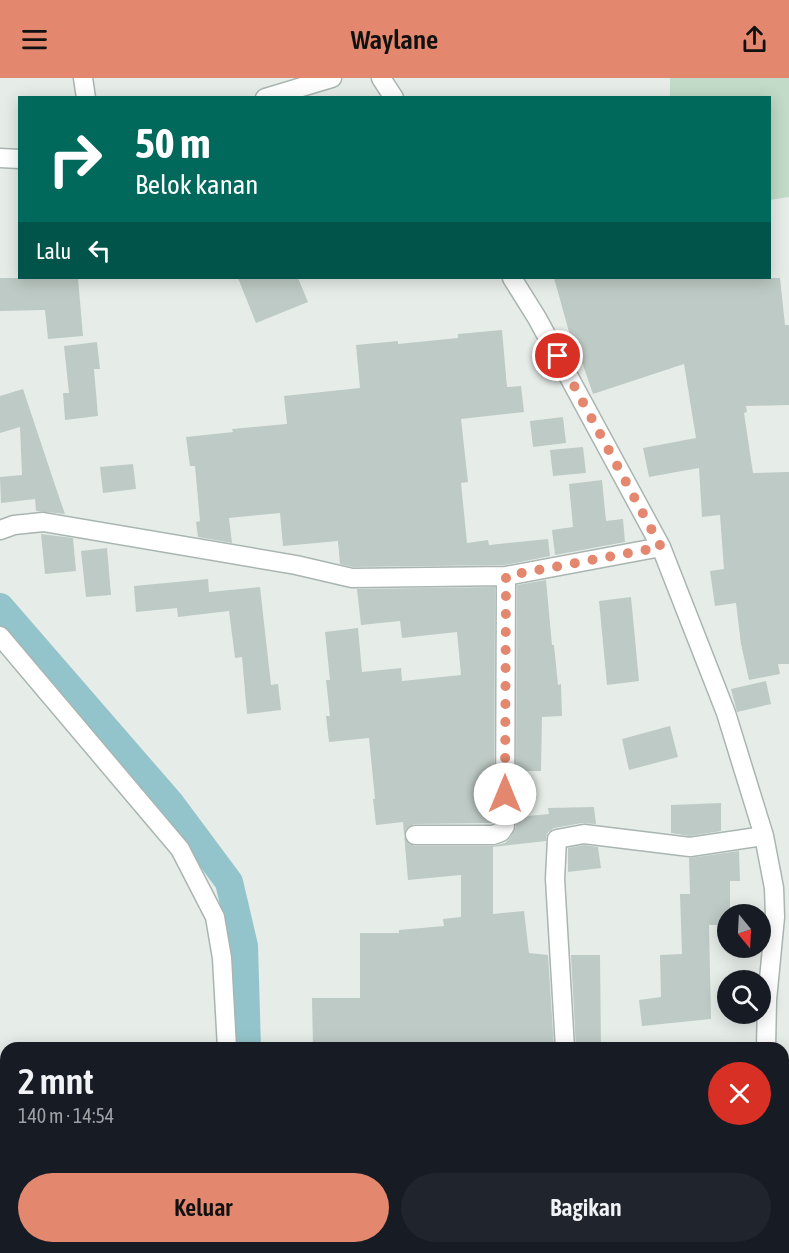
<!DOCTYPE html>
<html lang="id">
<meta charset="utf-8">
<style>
:root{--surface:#171b24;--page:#20242c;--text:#f1f3f6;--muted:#9ea1a6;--accent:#e3886e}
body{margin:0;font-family:"Asap Condensed",sans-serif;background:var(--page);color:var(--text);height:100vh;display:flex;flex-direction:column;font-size:22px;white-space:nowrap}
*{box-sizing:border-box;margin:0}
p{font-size:20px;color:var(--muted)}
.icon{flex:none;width:33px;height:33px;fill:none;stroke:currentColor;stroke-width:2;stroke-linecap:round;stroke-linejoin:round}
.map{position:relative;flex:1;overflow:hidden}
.panel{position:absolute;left:0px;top:964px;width:789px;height:212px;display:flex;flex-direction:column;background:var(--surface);border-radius:18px 18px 0 0;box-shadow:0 3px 15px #0003}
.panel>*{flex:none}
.top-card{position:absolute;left:18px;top:18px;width:753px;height:183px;border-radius:0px;box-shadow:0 3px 15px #0003;background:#00695c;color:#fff;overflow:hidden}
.needle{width:39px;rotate:162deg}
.controls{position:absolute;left:717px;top:826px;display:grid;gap:12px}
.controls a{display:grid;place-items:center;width:54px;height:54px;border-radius:50%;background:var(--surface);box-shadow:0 3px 15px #0003;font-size:30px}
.pin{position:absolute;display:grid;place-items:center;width:51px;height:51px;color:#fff;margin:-26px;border:3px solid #fff;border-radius:50%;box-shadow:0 2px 6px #0007}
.me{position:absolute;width:66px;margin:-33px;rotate:0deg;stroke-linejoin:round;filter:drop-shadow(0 0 4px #0008)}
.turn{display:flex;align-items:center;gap:21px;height:126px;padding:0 18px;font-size:27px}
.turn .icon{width:78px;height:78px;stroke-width:2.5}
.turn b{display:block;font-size:42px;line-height:51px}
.then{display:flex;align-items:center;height:57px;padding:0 18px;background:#0003;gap:12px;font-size:22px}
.round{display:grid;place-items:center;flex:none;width:63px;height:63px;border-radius:32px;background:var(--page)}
.head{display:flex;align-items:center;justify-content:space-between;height:102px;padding:0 18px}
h1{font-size:36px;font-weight:600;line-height:45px}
.action{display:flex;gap:12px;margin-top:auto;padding:12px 18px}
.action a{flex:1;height:69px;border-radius:36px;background:var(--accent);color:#111;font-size:24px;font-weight:600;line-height:69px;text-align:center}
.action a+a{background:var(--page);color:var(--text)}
header{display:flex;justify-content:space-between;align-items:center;height:78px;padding:0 18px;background:var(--accent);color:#111;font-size:27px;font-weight:600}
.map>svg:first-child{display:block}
</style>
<header><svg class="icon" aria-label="menu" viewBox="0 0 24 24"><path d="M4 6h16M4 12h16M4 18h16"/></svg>Waylane<svg class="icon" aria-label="share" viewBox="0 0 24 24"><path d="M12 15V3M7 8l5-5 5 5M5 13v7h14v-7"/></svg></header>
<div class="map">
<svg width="789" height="1175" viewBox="0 0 789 1175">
<rect width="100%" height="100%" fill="#e6ede9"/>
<path fill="#c1dbc8" d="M670 0H789V119L770 122V20L670 19Z"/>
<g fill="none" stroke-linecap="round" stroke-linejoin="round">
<path stroke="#94c4cb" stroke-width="28" d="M0 529 171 726 229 804 244 868 247 970
M254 1170 255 1175"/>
</g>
<path fill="#becac5" d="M0 200H78L83 258 48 261 45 232 0 233Z
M238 200H298L308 224 256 245Z
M554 200H780L785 247H789V327L746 328 747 334 744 335 753 395 789 394V586H778L780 596 749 602 741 566 736 525 715 528 710 493 724 491 720 437 702 439 699 390 649 399 643 370 696 360 684 286 593 316 574 261H571Z
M502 252 507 309 521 308 524 334 461 341 468 404 461 405 467 465 488 462 489 467 548 461 550 478 505 487 353 489 340 486 338 463 283 468 280 435 229 440 232 465 198 459 196 444 200 443 195 388H190L186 359 233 354 232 351 287 346 284 318 360 310 356 267 398 263V266L458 260V256Z
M97 264 100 291H94L98 338 65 342 63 315H69L64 268Z
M23 311 56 410 65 436 36 433 35 421 1 425 0 399 22 397 20 349 0 355V318Z
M563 339 566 365 533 369 530 343Z
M583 369 586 395 553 398 550 372Z
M133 386 136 411 103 415 100 389Z
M602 402 606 443 623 441 625 464 555 477 552 452 573 449 569 406Z
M41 456 73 460 76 493 45 496Z
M107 470 111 517 86 519 81 473Z
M208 501 209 514 260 509 271 607 278 606 281 632 247 636 242 579 235 580 229 533 178 539 177 530 136 534 134 508Z
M546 502 552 567H554L558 607 561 606 562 638 542 639 541 693H516L517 507Z
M495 509 494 745 414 746 406 751 404 758 409 766 415 768H493L505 765 510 760 516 749V739L549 736 548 730 594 729 596 746 582 745 554 750 547 755 546 763 493 769V836L524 833 529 875 548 877 554 970H313L312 920H360V855H399V852L444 848 443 841 461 839V797L408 802 403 744 376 747 373 721H375L369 660 329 664 326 638H330L326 602H330L325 554 358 550 362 594 401 590 402 603 461 597 457 554 402 560 400 543 361 547 357 511Z
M631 519 639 603 607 607 599 523Z
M766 603 771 626 737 634 731 611Z
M670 648 678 679 629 692 622 661Z
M721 725V753L690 758 671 755V727Z
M584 767 598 769 601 790 568 794V770Z
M739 773 740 803H730V837H728V847H709L711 941 642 948 639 922 661 919 660 877 682 876 680 816H690L689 780Z
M571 877H600L601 970H576Z"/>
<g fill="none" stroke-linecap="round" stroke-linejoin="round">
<g stroke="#a9b5b0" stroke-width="21">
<path id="minor" d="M83 0 86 20
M381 0 394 20
M265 20 332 0
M0 80 20 81
M512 200 537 240 661 469 726 635 764 758 774 810 775 839 767 922 766 970
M0 452 14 447 43 444 296 487 352 500 506 498 661 469
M0 558 180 771 215 839 222 880 227 970
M415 757H493L501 754 505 748 506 498
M565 970 555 801 557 761 584 756 690 769 764 758
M234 1170V1175
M759 1170V1175"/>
</g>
<use href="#minor" stroke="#fff" stroke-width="18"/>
</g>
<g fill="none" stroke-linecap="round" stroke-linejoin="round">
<path stroke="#e3886e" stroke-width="10" stroke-dasharray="0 18" d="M505 716 506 498 661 469 558 278"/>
</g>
</svg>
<div class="controls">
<a><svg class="needle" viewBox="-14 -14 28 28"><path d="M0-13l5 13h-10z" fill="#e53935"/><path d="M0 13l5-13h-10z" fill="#9ea1a6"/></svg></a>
<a><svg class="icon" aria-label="search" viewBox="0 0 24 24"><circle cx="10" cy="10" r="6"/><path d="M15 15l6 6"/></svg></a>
</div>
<div class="pin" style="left:558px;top:278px;background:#d93025"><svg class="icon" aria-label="arrive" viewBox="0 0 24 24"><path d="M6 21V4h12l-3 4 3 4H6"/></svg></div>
<svg class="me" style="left:505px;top:716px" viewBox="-20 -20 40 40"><circle r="19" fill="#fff"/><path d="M0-13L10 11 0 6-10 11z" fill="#e3886e"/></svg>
<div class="top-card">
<div class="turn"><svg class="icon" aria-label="right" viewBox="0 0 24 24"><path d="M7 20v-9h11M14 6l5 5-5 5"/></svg><div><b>50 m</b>Belok kanan</div></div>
<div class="then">Lalu<svg class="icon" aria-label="left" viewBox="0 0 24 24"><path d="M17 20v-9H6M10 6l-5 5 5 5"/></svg></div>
</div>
<section class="panel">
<div class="head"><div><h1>2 mnt</h1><p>140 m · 14:54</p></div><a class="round" style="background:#d93025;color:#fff"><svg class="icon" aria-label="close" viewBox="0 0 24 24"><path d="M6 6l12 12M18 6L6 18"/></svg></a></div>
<div class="action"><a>Keluar</a><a>Bagikan</a></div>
</section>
</div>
